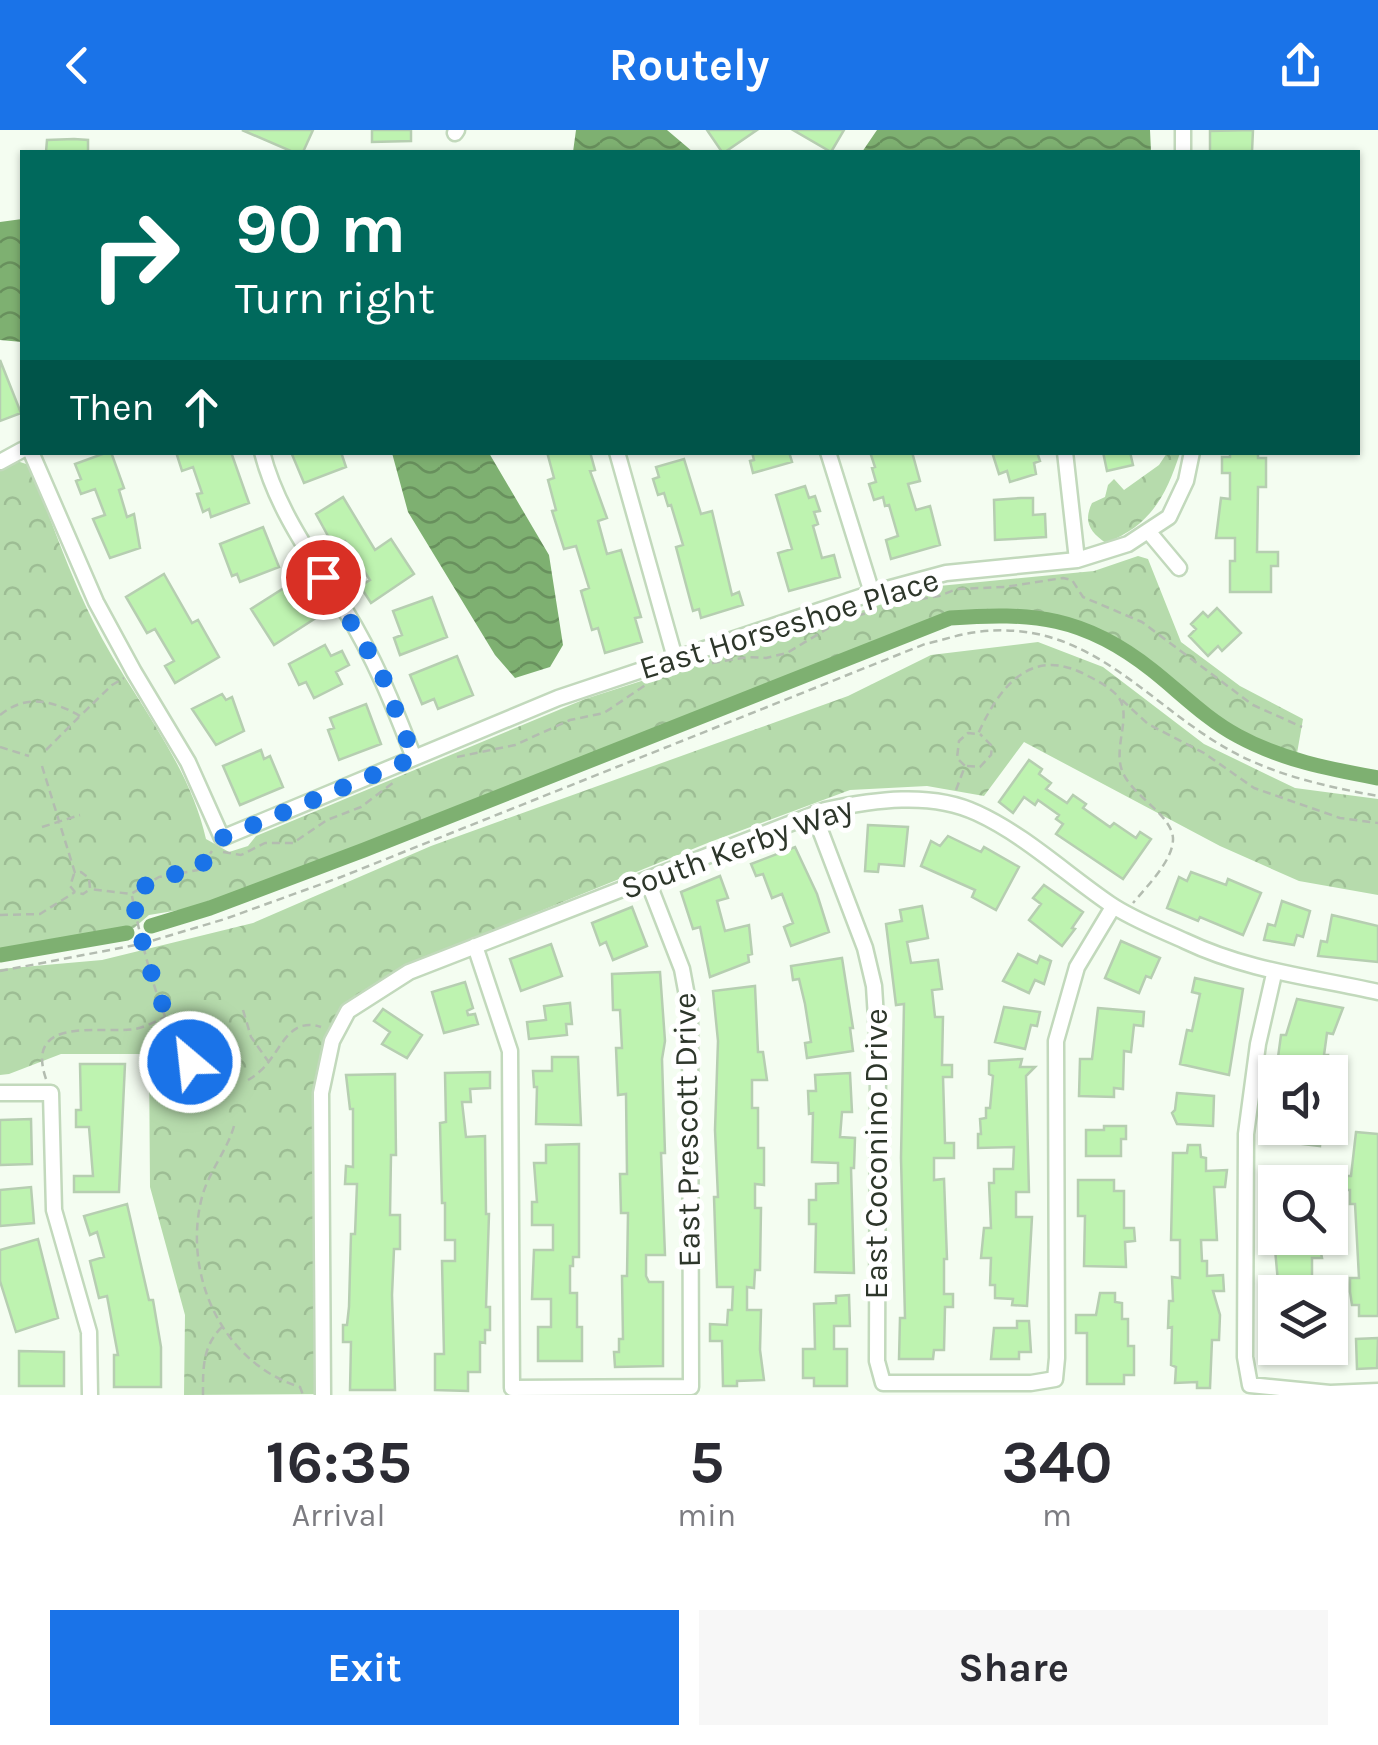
<!DOCTYPE html>
<style>
:root{--surface:#fff;--page:#f7f7f7;--text:#2b2b33;--muted:#7c7c81;--accent:#1a73e8}
body{margin:0;font-family:Karla,sans-serif;background:var(--page);color:var(--text);height:100vh;display:flex;flex-direction:column;font-size:38px;white-space:nowrap}
*{box-sizing:border-box;margin:0}
p{font-size:32px;color:var(--muted)}
.icon{flex:none;width:55px;height:55px;fill:none;stroke:currentColor;stroke-width:2;stroke-linecap:round;stroke-linejoin:round}
.map{position:relative;height:1265px;overflow:hidden}
.drawer{display:flex;flex-direction:column;background:var(--surface);flex:1}
.drawer>*{flex:none}
.top-card{position:absolute;left:20px;top:20px;width:1340px;height:305px;border-radius:0px;box-shadow:0 2px 8px #0004;background:#00695c;color:#fff;overflow:hidden}
.tools{position:absolute;left:1258px;top:925px;display:grid;gap:20px}
.tools a{display:grid;place-items:center;width:90px;height:90px;border-radius:0px;background:var(--surface);box-shadow:0 2px 8px #0004;font-size:50px}
.pin{position:absolute;display:grid;place-items:center;width:85px;height:85px;color:#fff;margin:-42px;border:5px solid #fff;border-radius:50%;box-shadow:0 2px 10px #0007}
.me{position:absolute;width:110px;margin:-55px;rotate:332deg;stroke-linejoin:round;filter:drop-shadow(0 0 8px #0008)}
.turn{display:flex;align-items:center;gap:35px;height:210px;padding:0 50px;font-size:45px}
.turn .icon{width:130px;height:130px;stroke-width:2.5}
.turn b{display:block;font-size:70px;line-height:85px}
.then{display:flex;align-items:center;height:95px;padding:0 50px;background:#0003;gap:20px;font-size:38px}
.eta{display:flex;justify-content:space-evenly;align-items:center;height:170px;text-align:center}
.eta b{font-size:60px;font-weight:700;line-height:70px}
.primary-button{display:flex;gap:20px;margin-top:auto;padding:20px 50px}
.primary-button a{flex:1;height:115px;border-radius:0px;background:var(--accent);color:#fff;font-size:40px;font-weight:700;line-height:115px;text-align:center}
.primary-button a+a{background:var(--page);color:var(--text)}
header{display:flex;justify-content:space-between;align-items:center;height:130px;padding:0 50px;background:var(--accent);color:#fff;font-size:45px;font-weight:700}
.map>svg:first-child{display:block}
</style>
<header><svg class="icon" aria-label="back" viewBox="0 0 24 24"><path d="M15 5l-7 7 7 7"/></svg>Routely<svg class="icon" aria-label="share" viewBox="0 0 24 24"><path d="M12 15V3M7 8l5-5 5 5M5 13v7h14v-7"/></svg></header>
<div class="map">
<svg width="1378" height="1265" viewBox="0 0 1378 1265">
<defs>
<pattern id="park-crowns" width="20" height="18" patternUnits="userSpaceOnUse" patternTransform="scale(2.5)"><rect width="20" height="18" fill="#b6dbac"/><path d="M2 6a3 3 0 1 1 6 0M12 15a3 3 0 1 1 6 0" fill="none" stroke="#9dbd94"/></pattern>
<pattern id="water-waves" width="16" height="10" patternUnits="userSpaceOnUse" patternTransform="scale(2.5)"><rect width="16" height="10" fill="#7eb071"/><path d="M0 5q4-4 8 0t8 0" fill="none" stroke="#68905d"/></pattern>
</defs>
<rect width="100%" height="100%" fill="#f4fdf1"/>
<path fill="url(#park-crowns)" d="M1167 323H1180C1166 366 1151 395 1106 413 1090 402 1083 392 1092 373L1105 367 1108 355 1114 349 1124 360 1159 335Z
M17 331 29 335C50 386 68 441 93 491 129 564 188 629 206 709L229 722 248 716 256 706 585 569 939 456 1094 441 1138 426 1148 429 1181 512 1240 556 1303 589 1296 629C1274 620 1252 612 1233 600 1172 560 1125 504 1052 486 1019 478 985 482 952 486L204 776 149 785 134 798 101 805 0 822V339Z
M1038 512 1103 537 1204 614 1295 658 1378 669V765L1299 751 1220 716 1024 612 984 666 927 656 850 660 710 712 425 828 344 876 319 950 317 1264 184 1265 185 1185 150 1057 149 924H61L9 944 0 945V839L102 830 253 793 431 716 848 566 931 525Z"/>
<path fill="url(#water-waves)" d="M576 0H667L693 22H573Z
M877 0H1150L1151 22H862Z
M22 89V212L0 210V92Z
M392 323H489L549 425 563 515 550 537 515 548 495 525 408 382Z"/>
<g fill="none" stroke-linecap="round" stroke-linejoin="round">
<path stroke="#7eb071" stroke-width="15" d="M151 796 210 778 364 720 950 488C1033 482 1084 486 1152 540 1180 562 1206 589 1238 606 1282 630 1329 639 1378 648
M0 825 127 803"/>
</g>
<path fill="#bef3b0" stroke="#b6ceb1" stroke-width="2.5" d="M242 0H313L303 22H293Z
M372 0H411V11L372 12Z
M707 0H757L725 22H722Z
M793 0H844L831 22Z
M1253 0 1252 22H1210V1Z
M74 9 88 10V22H46L47 10Z
M0 230 21 283 0 291Z
M108 322H111L124 358 119 360 127 387 134 384 140 418 110 428 93 389 105 385 95 359 81 364 76 351 81 349 75 334Z
M176 322H231L249 373 211 387 209 379 203 382 197 364 202 363 193 337 182 341Z
M291 322H341L346 337 304 353Z
M547 322H590L595 340 590 341 607 388 598 391 607 424 621 420 641 487 635 488 642 512 605 523 598 498 592 500 581 461 589 458 576 416 564 419 552 381 556 380 548 350 554 348Z
M752 322H789L792 332 753 343 750 331 754 330Z
M870 322H912L920 351 908 354 916 380 930 376 940 415 891 429 886 410 898 406 889 375 885 376 883 367 874 370 869 354 876 352 872 338 875 337Z
M992 322H1037L1040 331 1034 333 1036 344 1010 352 1007 341 999 344Z
M1103 322H1130L1133 335 1107 341Z
M1230 322H1258V328H1266V357H1258L1257 422H1278V436H1271V462H1230V431H1235V408H1216L1221 368 1230 369V343H1222V327H1230Z
M684 329 701 384 712 381 732 465 739 462 743 475 701 488 699 479 693 481 685 451 676 417 683 415 671 375 668 376 664 363 658 365 653 349 659 347 656 337Z
M805 356 809 368 815 366 820 381 814 382 818 394 813 396 822 428 834 425 840 447 789 461 778 423 792 419 776 365Z
M343 367 375 420 391 409 414 444 371 473 360 456 370 450 345 411 333 415 316 384Z
M1021 368H1033V385L1045 384 1046 407 995 410 994 370Z
M263 397 279 437 240 452 237 444 232 446 220 414Z
M164 444 192 493 198 490 219 527 175 553 165 536 174 531 155 499 147 503 126 467Z
M284 458 296 476 307 468 319 486 274 515 251 479Z
M432 467 447 507 400 525 394 508 402 505 393 481Z
M1217 478 1241 503 1222 521 1218 516 1208 526 1189 506 1196 499 1191 494 1203 482 1208 487Z
M325 515 331 526 342 521 349 535 336 542 342 554 314 568 306 552 299 555 289 534Z
M457 526 473 565 438 579 434 569 422 574 410 545Z
M222 564 226 570 232 567 244 601 216 615 192 579Z
M366 574 381 614 339 630 328 600 334 598 330 588Z
M261 620 264 629 270 626 283 657 240 675 223 636Z
M1029 630 1042 639 1039 644 1051 653 1046 659 1067 673 1073 665 1086 674 1083 678 1110 697 1114 693 1136 708 1140 702 1151 709 1123 749 1056 704 1063 694 1056 689 1059 685 1038 670 1035 675 1024 667 1013 683 999 672Z
M868 695 908 697 904 736 879 734 878 742 865 741Z
M948 706 981 722 984 717 1019 737 996 780 972 767 975 760 921 736 931 711 940 716Z
M795 717 817 764 829 802 791 816 784 797 793 793 782 764 772 768 763 744 756 746 751 734Z
M1191 742 1226 755 1228 749 1261 763 1243 805 1200 787 1198 791 1167 778 1179 747 1187 751Z
M720 746 728 768 717 771 725 801 749 795 752 824 748 825 749 832 710 847 700 797 693 799 681 762Z
M1044 755 1083 782 1072 798 1075 799 1062 816 1029 790 1041 774 1033 768Z
M1282 771 1310 781 1303 807 1297 805 1294 815 1264 810 1268 794 1275 796Z
M922 776 928 808 907 812 911 833 938 830 942 859 932 860 935 887H943L942 935H952V947H943L945 1013H954V1028H934V1050L944 1049 947 1129H944V1164H953V1177H945L944 1220H934L933 1229H899L900 1188H905L901 1028 904 874 896 875 886 794 902 791 900 780Z
M632 777 647 816 613 830 606 812 600 815 592 793Z
M1332 785 1378 796V832L1318 826 1321 811 1327 812Z
M1121 811 1160 828 1151 848 1146 846 1139 863 1105 848Z
M551 814 562 846 521 861 510 829Z
M1018 824 1037 833 1040 826 1051 831 1044 854 1035 850 1029 863 1003 851Z
M842 828 853 898H850L853 921 807 928 805 913 811 912 805 874 799 849 793 850 791 836Z
M660 842 665 911 662 929 665 1023H661L665 1125H646V1146L649 1152H663V1236L615 1237 614 1222H619V1209H623L622 1146H627L628 1083H621L620 1044H627L626 964 618 965 616 918H622L620 880H613L612 844Z
M1195 848 1243 859 1229 945 1180 934 1187 900 1192 901 1200 864 1192 862Z
M465 852 473 878 467 881 468 885 475 884 478 894 444 903 432 862Z
M755 856 758 922H763L767 950H752V978H758V1018H764V1055L755 1054V1078H761L760 1140H755L754 1158 747 1157V1180H761L760 1220 764 1250 737 1251V1256H723L722 1211H710V1194L727 1195 728 1180H732L733 1157H717L714 1067H718L715 1000 718 911 713 861Z
M1297 869 1343 878 1333 904 1327 903 1324 925H1328L1326 938H1322L1321 942H1276L1281 905H1286Z
M570 873 572 894H566L567 905 529 909 527 892 546 890 544 876Z
M1004 877 1040 882 1037 896 1031 895 1025 919 995 912Z
M1098 878 1144 882 1143 896 1134 895 1131 922 1124 921 1123 959 1114 958V967L1079 966 1080 929H1092Z
M383 879 422 905 407 928 382 914 390 902 374 891Z
M552 927H578L581 995 536 994 537 957H534L533 941H552Z
M1022 929 1020 937H1035L1026 946 1029 1062H1016V1087H1032L1027 1176 1012 1175 1013 1169 995 1168V1155H990L991 1128H981L984 1098H991L989 1053H994V1039H1013L1014 1017 978 1018V1004H981L980 989 986 988V978H990L993 946 989 944V931Z
M80 934H125L119 1062H74V1046H93L89 997H76V980H81Z
M490 942V958L470 959 471 972H462L466 1007 485 1006 486 1084H489L486 1177H490V1200H485V1213L480 1212V1242H468V1261L435 1260V1224H444L442 1131H455V1110H445V1073H442L440 993 446 992 445 943Z
M850 943 852 982H842L840 1007 855 1008 854 1038H851L854 1143 815 1142 816 1094H809V1070H816V1054L838 1053V1033L812 1032 813 983 809 984 808 961H816L815 945Z
M395 944 396 1025H391L390 1085H400V1119H394L392 1165 395 1260H350L351 1212H343V1195H347L349 1177 351 1104H355L357 1054H345L346 1036 353 1037V979H350L346 945Z
M1177 963 1214 966 1213 996 1177 994 1172 983 1175 980Z
M31 989 32 1034 0 1035V990Z
M1104 996H1126V1009H1121V1026H1086V1000H1104Z
M1273 998H1318L1317 1003 1321 1004 1320 1016 1271 1010Z
M1356 1002 1378 1004V1186H1359V1175H1352L1350 1162V1148H1359L1355 1074H1350V1060H1346V1046H1351Z
M579 1014V1127H573V1136H570V1163H577V1197H582V1231H538V1197H551V1169H532L534 1120H553V1095H532V1072H537L534 1033H546V1015Z
M1188 1015H1200L1201 1027 1206 1028V1041L1227 1040 1225 1057H1214L1217 1110H1201L1202 1131H1207V1146L1223 1145 1224 1161H1213L1220 1185 1219 1210H1212L1210 1258H1197V1252L1175 1253 1176 1237 1171 1235 1172 1197 1168 1198 1169 1171H1173L1172 1147 1180 1148V1110H1171L1173 1023H1187Z
M1283 1038H1311V1052H1283Z
M1078 1050H1114V1061H1124V1098H1134L1135 1111 1125 1112 1126 1137 1084 1136 1085 1086H1078Z
M31 1057 34 1093 0 1096V1060Z
M127 1074 149 1170H153L161 1217V1257H114V1225H118L107 1166 99 1168 90 1131 104 1127 97 1102 90 1105 84 1086Z
M1274 1108H1318L1322 1128H1312V1157H1308V1162H1273V1152H1278Z
M38 1109 58 1188 16 1202 0 1151V1120Z
M1100 1163H1115V1172L1122 1173V1189H1128V1216H1134V1245H1124V1254H1087V1203H1076V1185H1096Z
M849 1165 850 1196H834V1219H847V1256H814V1248H803V1219H815L814 1174 836 1173V1166Z
M1017 1191H1029L1031 1222H1019V1229H991L994 1198H1017Z
M1378 1208 1377 1238 1357 1239 1356 1209Z
M1270 1218H1314V1231L1270 1230Z
M19 1221 64 1222V1256H19Z"/>
<g fill="none" stroke-linecap="round" stroke-linejoin="round">
<g stroke="#c2d9bc" stroke-width="19">
<path id="minor" d="M1183 0V22
M455 3 457 0
M31 322 96 472 134 542 188 632 222 708 558 568 872 463 946 443 1077 430 1128 414 1169 387 1186 351 1192 322
M262 322C277 381 314 430 345 480 374 527 394 576 414 628
M617 322 675 528
M828 322 872 463
M1065 322 1077 430
M0 332 22 320
M1148 401 1179 438
M814 684 865 818 874 856 878 920 877 1231 883 1253H1031L1055 1249 1057 1228 1056 911 1077 837 1113 777
M475 816 510 921 512 1258 691 1257 690 882 682 839 647 749
M1274 844 1258 914 1246 1004 1245 1227 1250 1255 1330 1263 1378 1261
M0 963H51L54 1080 89 1202 90 1265
M323 1265 321 963 332 911 348 881 409 842 825 680C873 670 931 661 977 683 1025 705 1066 744 1110 774 1132 789 1161 800 1185 811 1248 841 1311 847 1378 862"/>
</g>
<path stroke="#b3bcb0" stroke-width="2.5" stroke-dasharray="8 5" stroke-linecap="butt" d="M712 533 748 527 766 528 787 523 840 491 903 472 939 466 957 459 1005 457 1063 448 1072 450 1083 467 1142 492 1253 575 1302 597
M1122 570 1148 594 1204 623 1254 658 1340 688 1378 693
M0 585C26 564 52 570 80 586L112 555 124 548
M0 617 29 626
M46 620 79 587
M457 627 515 615 570 590 604 583 647 554
M42 636 75 743 81 742 89 748 90 759 131 764 159 747 198 740 212 721
M967 636 980 637 991 625 992 616 980 604
M956 660 965 636 957 628 959 611 968 603 978 604C1000 555 1032 515 1088 546 1098 551 1113 559 1119 568 1132 587 1112 619 1123 643 1133 666 1173 686 1173 709 1173 731 1146 757 1133 773
M42 697 80 685
M223 722 241 725 265 713H293L327 690 361 677 394 652
M74 744 70 756 75 762 83 764 89 760
M132 766C140 807 162 904 192 933 199 940 209 945 218 950
M0 785 40 784 75 762
M0 841 141 814 225 789 341 747 925 514C943 510 960 504 977 502 1083 488 1139 565 1219 614 1268 644 1323 656 1378 666
M243 880 251 907 268 931
M46 949C24 885 100 904 135 899 145 897 155 892 165 887
M248 950C255 946 262 940 267 934 282 916 291 887 321 897
M234 996C227 1021 209 1041 202 1067 182 1144 222 1233 300 1257L303 1265
M203 1265C203 1240 202 1216 222 1197"/>
<use href="#minor" stroke="#fff" stroke-width="14"/>
</g>
<g fill="none" stroke-linecap="round" stroke-linejoin="round">
<path stroke="#1a73e8" stroke-width="18" stroke-dasharray="0 32.4" d="M190 932C160 880 143 823 132 764L159 747 198 740 222 708 414 628 381 542 323 447"/>
</g>
<g text-anchor="middle" dominant-baseline="central" stroke-width="10" stroke-linejoin="round" paint-order="stroke">
<g font-size="32" fill="#2d362a" stroke="#fff">
<text transform="translate(789 494) rotate(-17)">East Horseshoe Place</text>
<text transform="translate(737 718) rotate(-20)">South Kerby Way</text>
<text transform="translate(687 1000) rotate(-91)">East Prescott Drive</text>
<text transform="translate(876 1024) rotate(-90)">East Coconino Drive</text>
</g>
</g>
</svg>
<div class="tools">
<a><svg class="icon" aria-label="sound" viewBox="0 0 24 24"><path d="M4 9h4l5-4v14l-5-4H4zM17 9q2 3 0 6"/></svg></a>
<a><svg class="icon" aria-label="search" viewBox="0 0 24 24"><circle cx="10" cy="10" r="6"/><path d="M15 15l6 6"/></svg></a>
<a><svg class="icon" aria-label="layers" viewBox="0 0 24 24"><path d="M12 4l9 5-9 5-9-5zM3 14l9 5 9-5"/></svg></a>
</div>
<div class="pin" style="left:323px;top:447px;background:#d93025"><svg class="icon" aria-label="arrive" viewBox="0 0 24 24"><path d="M6 21V4h12l-3 4 3 4H6"/></svg></div>
<svg class="me" style="left:190px;top:932px" viewBox="-20 -20 40 40"><circle r="17" fill="#1a73e8" stroke="#fff" stroke-width="3"/><path d="M0-11L8 9 0 5-8 9z" fill="#fff"/></svg>
<div class="top-card">
<div class="turn"><svg class="icon" aria-label="right" viewBox="0 0 24 24"><path d="M7 20v-9h11M14 6l5 5-5 5"/></svg><div><b>90 m</b>Turn right</div></div>
<div class="then">Then<svg class="icon" aria-label="ahead" viewBox="0 0 24 24"><path d="M12 20V5M6 11l6-6 6 6"/></svg></div>
</div>
</div>
<section class="drawer">
<div class="eta">
<div><b>16:35</b><p>Arrival</p></div>
<div><b>5</b><p>min</p></div>
<div><b>340</b><p>m</p></div>
</div>
<div class="primary-button"><a>Exit</a><a>Share</a></div>
</section>
